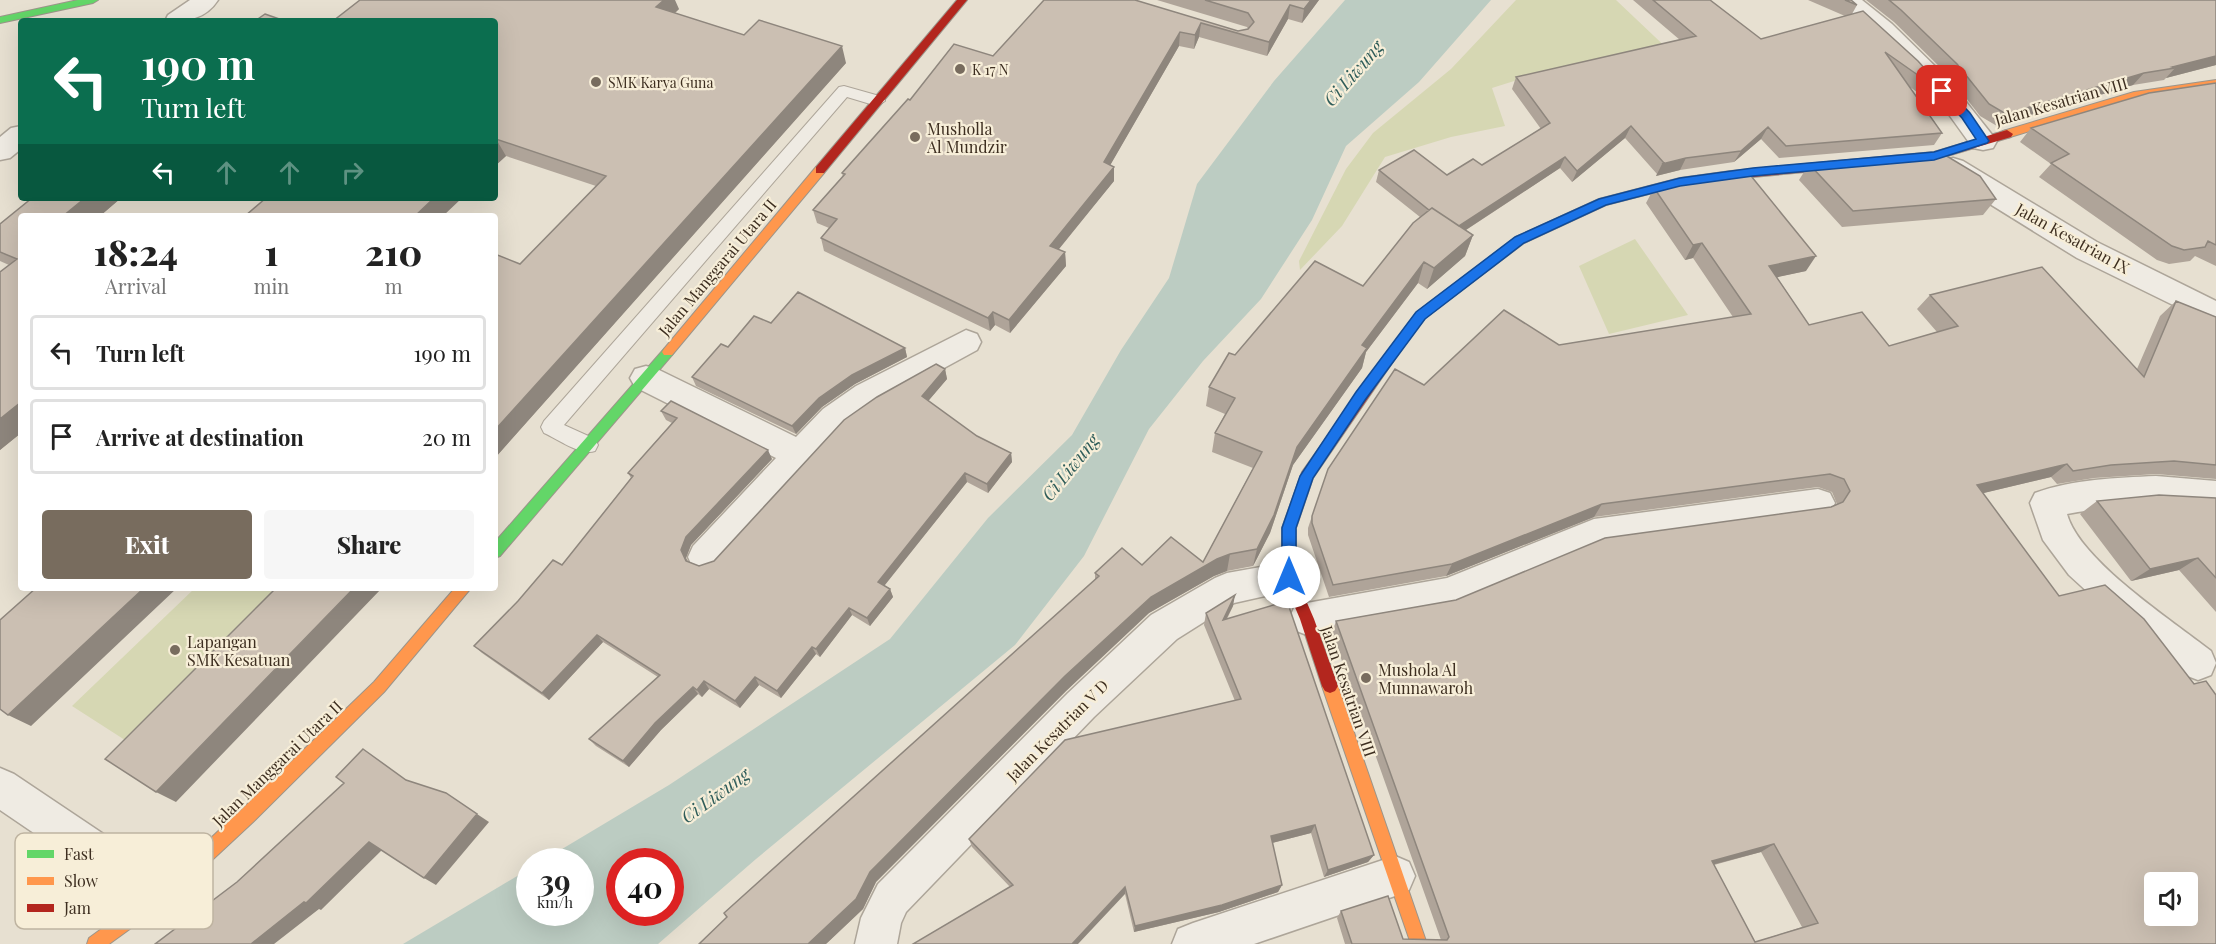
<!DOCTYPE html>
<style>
:root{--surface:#fff;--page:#f6f6f6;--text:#222;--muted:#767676;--line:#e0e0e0;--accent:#786c5e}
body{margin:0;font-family:"Playfair Display",serif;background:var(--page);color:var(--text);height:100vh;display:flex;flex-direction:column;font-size:22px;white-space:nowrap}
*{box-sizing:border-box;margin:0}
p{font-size:20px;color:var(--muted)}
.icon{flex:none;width:33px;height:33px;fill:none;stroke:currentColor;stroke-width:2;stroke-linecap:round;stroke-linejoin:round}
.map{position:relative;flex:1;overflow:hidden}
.drawer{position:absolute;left:18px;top:213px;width:480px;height:378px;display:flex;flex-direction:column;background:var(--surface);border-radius:6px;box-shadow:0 6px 24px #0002}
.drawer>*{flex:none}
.hud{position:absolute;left:18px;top:18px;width:480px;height:183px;border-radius:6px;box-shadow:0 6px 24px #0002;background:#0b6e4f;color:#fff;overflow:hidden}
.fabs{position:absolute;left:2144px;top:872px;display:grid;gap:12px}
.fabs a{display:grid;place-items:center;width:54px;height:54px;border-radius:6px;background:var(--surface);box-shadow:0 6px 24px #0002;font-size:30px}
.speed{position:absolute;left:516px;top:848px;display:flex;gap:12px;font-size:30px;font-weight:700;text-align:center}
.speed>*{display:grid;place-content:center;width:78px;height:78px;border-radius:50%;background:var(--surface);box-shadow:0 6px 24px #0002;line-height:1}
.speed small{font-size:15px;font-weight:400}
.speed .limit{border:9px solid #d22;background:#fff;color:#111}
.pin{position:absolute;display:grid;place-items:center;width:51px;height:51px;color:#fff;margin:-26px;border-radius:12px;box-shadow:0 3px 9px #0006}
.me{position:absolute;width:66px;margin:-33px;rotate:0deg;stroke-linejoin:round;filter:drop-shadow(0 0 4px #0008)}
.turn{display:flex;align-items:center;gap:21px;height:126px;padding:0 24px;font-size:27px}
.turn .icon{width:78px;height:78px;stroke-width:2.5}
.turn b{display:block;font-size:42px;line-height:51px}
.lanes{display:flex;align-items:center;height:57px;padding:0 24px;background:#0003;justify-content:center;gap:30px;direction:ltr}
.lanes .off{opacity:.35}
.eta{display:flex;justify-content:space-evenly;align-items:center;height:102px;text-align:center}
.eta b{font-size:36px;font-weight:800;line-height:42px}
.cta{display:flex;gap:12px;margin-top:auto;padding:12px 24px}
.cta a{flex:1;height:69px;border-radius:6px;background:var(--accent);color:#fff;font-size:24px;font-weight:800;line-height:69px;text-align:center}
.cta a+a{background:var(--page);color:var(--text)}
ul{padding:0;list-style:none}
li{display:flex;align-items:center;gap:18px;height:75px;margin:0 12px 9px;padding:0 12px;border:3px solid var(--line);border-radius:6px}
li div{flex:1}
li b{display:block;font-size:22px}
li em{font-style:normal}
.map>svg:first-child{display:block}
</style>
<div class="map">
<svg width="2216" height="944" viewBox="0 0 2216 944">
<rect width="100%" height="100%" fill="#e7e0d1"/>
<path fill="#d6d7b3" d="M1516 0H1616L1673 54 1549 70 1492 88 1505 126 1451 137 1385 157 1342 226 1300 270 1299 261 1346 169 1373 133 1451 69Z
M1635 239 1688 315 1609 334 1579 266Z
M195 588H265L275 594 128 742 72 706Z"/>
<path fill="#bcccc2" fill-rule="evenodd" d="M1345 0H1491L1419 82 1346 146 1312 220 1261 299 1203 361 1149 429 1084 556 1015 645 756 859 658 944H403L529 869 530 912H580V861H542L669 785 890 639 988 518 1072 435 1121 350 1169 278 1197 184 1274 81ZM620 861H670V912H620Z"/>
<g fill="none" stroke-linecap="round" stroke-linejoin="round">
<g stroke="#ada599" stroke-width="2">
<path id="lane" d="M844 86 883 97 885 101 877 106 847 97 564 425 595 439 598 445 595 451C580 456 558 439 544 433L541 427 544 421 839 87Z"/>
</g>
<g stroke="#ada599" stroke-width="3">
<path id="street" d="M190 0H218C205 20 187 21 165 21L168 15Z
M1834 0H1862L1892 24 1947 78 1997 141 1993 148 1983 150 1973 148 1945 109 1911 71Z
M21 126V149L10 158 0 160V137L11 128Z
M1953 158 1963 161 2097 242 2216 301V326L2077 258 1943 175 1939 168 1943 161Z
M966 330 977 334 981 342 977 350 878 404 845 427 717 568 705 572 693 568 688 557 693 546 776 458 635 387 630 378 635 369 646 366 657 369 796 437 823 409 856 386Z
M2156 476 2216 481V509C2160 504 2122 504 2067 514 2079 560 2173 621 2211 651L2216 663 2211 675 2198 680 2185 675 2128 629 2069 575 2043 540 2030 503 2035 493C2073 479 2116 478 2156 476Z
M1818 489 1830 493 1835 503 1830 513 1818 517 1596 548 1449 609 1307 635 1294 630 1289 619 1294 608 1307 603 1447 578 1594 519Z
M1289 562 1301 566 1306 577 1301 588 1234 603 1177 639 1094 717 906 912 901 923 897 944H855L861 918 878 884 1068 693 1151 615 1215 578 1227 573Z
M0 768 14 774 175 882 181 896 175 910 161 916 147 910 0 810Z
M1395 856 1409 862 1415 876 1409 890 1395 896 1254 944H1172L1178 929 1193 923Z"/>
</g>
<g stroke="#9c958a" stroke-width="2">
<path id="fast" d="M78 0H98L93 3 0 23V17Z
M668 347 674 352 672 355 500 556 495 558V542L664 349Z"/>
</g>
<g stroke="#9c958a" stroke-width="2">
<path id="slow" d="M2216 80V88L2135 99 2007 138 2001 134 2003 131 2134 92Z
M820 166 824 167V173L672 355H664L662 352 664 349 816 167Z
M1731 171 1737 175 1735 178 1680 186 1606 205 1524 243 1425 318 1401 350 1397 352 1391 347 1417 312 1516 237 1599 199 1680 178Z
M455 588H471L384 692 253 822 167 902 109 944H87L89 938 155 890 241 810 374 682Z
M1330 679 1335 681 1338 686 1427 944H1411L1322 686 1325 681Z"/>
</g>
<g stroke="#9c958a" stroke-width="2">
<path id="jam" d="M957 0H967L824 173H816V167Z
M2007 130 2013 134 2011 137 1934 160 1731 179 1725 175 1731 171 1934 152Z
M1397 342 1403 347 1401 350 1313 478 1296 528V577L1314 619 1338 686 1335 691 1330 693 1325 691 1322 686 1300 619 1282 577V528L1302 472 1393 344Z"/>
</g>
<use href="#lane" fill="#efebe3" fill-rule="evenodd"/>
<use href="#street" fill="#efebe3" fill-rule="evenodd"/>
<use href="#fast" fill="#63d668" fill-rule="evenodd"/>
<use href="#slow" fill="#ff974d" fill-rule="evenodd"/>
<use href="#jam" fill="#b3261e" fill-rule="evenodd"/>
</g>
<path fill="#afa499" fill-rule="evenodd" d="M1135 0 1238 31 1248 29 1247 27 1157 0H1319L1302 23 1288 19 1267 56 1199 37 1194 49 1179 46 1110 165 1114 167V181L1058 249 1065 252 1066 266 1010 333 995 325 990 331 824 251 821 238 829 228 817 223 813 210 843 177 842 173 910 100 993 56Z
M1633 0H1710L1761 39 1845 16 1808 0H1851L1857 5 1852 14 1952 99 1943 111 1910 87 1942 133 1934 145 1779 158 1761 139 1734 162 1680 170 1656 176 1657 174 1625 138 1572 182 1560 168 1466 230 1473 235 1465 256 1427 289 1418 283 1366 352 1362 368 1293 465 1270 533 1253 566 1227 571 1214 576 1149 613 1066 691 876 882 863 909 826 944 1095 580V573L1142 565 1203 562 1253 468 1212 452 1215 433 1225 414 1206 406 1209 387 1363 286 1420 217 1376 182 1379 170 1447 175 1482 165 1541 129 1512 89 1516 77 1680 40Z
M1866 0H2216V65L2166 78 2164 80 2133 85 1997 126 1980 116 1949 76 1894 22Z
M679 9 675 13 744 35 846 63 495 458V254L520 264 596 186 506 156 495 166V21Z
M2216 83V266L2195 256 2190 261 2169 264 2157 260 2039 177 2051 164 2020 142 2031 128Z
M1809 164 1996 199 1983 215 1842 227 1799 180Z
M1654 188 1806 271 1777 277 1809 325 1889 346 1937 332 1917 309 1930 295 2137 369 2160 316 2176 301 2216 317V479L2156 474 2094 478 2057 484 2051 477 1983 493 2216 944H1345L1337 918 1341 911 1403 939 1441 940 1332 633 1336 621 1456 600 1831 507 1837 504 1832 492 1818 487 1594 517 1446 576 1329 597 1308 535V528L1312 516 1424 385 1559 345 1733 317 1693 258 1685 260 1646 203ZM1761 852 1802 927 1755 942 1714 865Z
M32 198H121L100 216H21V433L0 450V272L9 265 0 261V224Z
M728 347 905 348 907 357 855 384 822 407 796 434 696 386 692 377Z
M945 369 947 379 928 401 977 436 1011 453 1012 462 988 493 967 482 884 585 890 589 893 597 870 626 852 615 820 657 816 654 781 698 759 685 740 708 709 689 702 697 698 694 661 730 629 767 596 746 589 739 658 677 603 642 549 700 482 653 474 646 562 565 631 478 628 473 672 423 666 420 661 411 772 459 691 545 686 558 688 561 699 566 714 561Z
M2216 498V612L2179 570 2131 581 2080 514 2097 501Z
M1233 606 1227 619 1374 855 1368 862 1324 877 1311 833 1272 843 1282 885 1278 892 1219 912 1134 932 1125 894 1010 887 972 847 969 839 1235 701 1204 625 1206 613Z"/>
<path fill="#8e867d" d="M664 0H675L679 9 663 24 656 7Z
M1311 0H1319L1302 23 1304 9Z
M1290 5 1288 19 1267 56 1269 42Z
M1201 23 1199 37 1194 49 1195 35Z
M1180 32 1179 46 1104 176V162Z
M842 46 846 63 495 458V430Z
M2216 56V65L2166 78 2175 68 2172 67Z
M2144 73 2133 85 1997 126 2006 114Z
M1631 126 1625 138 1572 182 1577 171Z
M1768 127 1761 139 1734 162 1741 151Z
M496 139 506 156 495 166V140Z
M1565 157 1560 168 1449 241 1453 229Z
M1686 158 1680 170 1656 176 1662 164Z
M1114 167V181L1051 259 1050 246Z
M85 198H121L100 216H63Z
M434 198H462L443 216H415Z
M1473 235 1465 256 1427 289 1434 268Z
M1702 243 1693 258 1685 260 1693 245Z
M1065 252 1066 266 1010 333 1009 320Z
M1816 256 1806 271 1760 281 1769 266Z
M1424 262 1418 283 1366 352 1362 368 1293 465 1270 533 1253 566 1257 549 1297 447 1362 345Z
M993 312 995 325 990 331 988 318Z
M905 348 907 357 855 384 822 407 796 434 792 426 819 398 852 375Z
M945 369 947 379 924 406 922 396Z
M21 402V433L0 450V419Z
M768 450 772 459 691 545 686 558 691 569 681 550 686 537Z
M1011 453 1012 462 988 493 987 484Z
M2067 464 2051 477 1963 498 1977 485Z
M965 473 967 482 881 590 878 582Z
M1602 504 1594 517 1446 576 1452 564Z
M1230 554 1227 571 1214 576 1149 613 1066 691 876 882 863 909 826 944H808L870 872 1065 676 1151 597 1217 559Z
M2198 558 2179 570 2131 581 2150 569Z
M144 588H177L31 726 8 715Z
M354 588H382L176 802 156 792Z
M890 589 893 597 870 626 867 618Z
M1235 595 1233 606 1220 631 1223 620Z
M849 608 852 615 820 657 816 649Z
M597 635 603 642 549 700 542 693Z
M812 647 816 654 781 698 777 691Z
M755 677 759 685 740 708 735 701Z
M704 681 709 689 702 697 697 690Z
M693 687 698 694 661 730 629 767 623 761 655 723Z
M477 814 489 822 436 885 424 878Z
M1315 825 1311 833 1268 844 1271 836Z
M369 842 383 849 321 910 319 909 274 944H251Z
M1774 844 1761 852 1700 868 1712 861Z
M1374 855 1368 862 1324 877 1328 870Z
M1282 885 1278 892 1219 912 1134 932 1135 926Z
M1125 887V894L1078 944H1072Z"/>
<path fill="#cbbfb2" stroke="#8e867d" stroke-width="1.5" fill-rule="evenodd" d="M360 0H664L656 7 744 35 759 20 842 46 495 430V254L520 264 606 176 496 139 495 140V21H333Z
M1044 0H1135L1238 31 1248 29 1254 22 1248 13 1205 0H1311L1304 9 1290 5 1269 42 1201 23 1195 35 1180 32 1104 162 1114 167 1050 246 1065 252 1009 320 993 312 988 318 821 238 837 219 813 210 845 174 842 173 908 99 910 100 954 44 993 56Z
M1653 0H1710L1761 39 1863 11 1918 61 1952 99 1885 52 1942 133 1786 146 1768 127 1741 151 1686 158 1662 164 1664 163 1631 126 1577 171 1565 157 1459 226 1432 208 1429 210 1379 170 1414 150 1447 175 1473 159 1482 165 1550 123 1516 77 1696 36Z
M1845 0H1851L1857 5Z
M1889 0H2216V56L2172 67 2175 68 2144 73 2006 114 1989 104 1957 64 1901 10Z
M265 14 285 21H255Z
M2216 83V245L2208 241 2205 247 2184 250 2172 246 2051 163 2069 154 2031 128 2149 93Z
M1940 152 1980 176 1996 199 1853 211 1809 164Z
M1747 171 1816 256 1769 266 1809 325 1862 312 1889 346 1958 326 1930 295 2042 267 2144 377 2176 301 2216 317V465L2174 461 2111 465 2073 471 2067 464 1977 485 2059 596 2105 585 2144 619 2194 684 2206 681 2216 695V944H1352L1341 911 1388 896 1403 939 1447 940 1449 937 1336 621 1456 600 1605 538 1831 507 1843 502 1850 491 1844 479 1830 474 1602 504 1452 564 1333 585 1312 523V516L1328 469 1395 369 1424 385 1504 310 1559 345 1751 314 1702 243 1693 245 1654 188 1689 179ZM1774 844 1818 923 1755 942 1712 861ZM2154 882H2187V915H2154Z
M32 198H85L63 216H21V402L0 419V272L17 259 0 252V224Z
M266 198H434L415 216H245Z
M1432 208 1473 235 1434 268 1424 262 1362 345 1367 348 1297 447 1274 515 1257 549 1230 554 1217 559 1151 597 1065 676 870 872 856 899 808 944H699L727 917 724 913 1099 576 1095 573 1122 548 1142 565 1171 537 1203 562 1262 452 1215 433 1235 398 1209 387 1229 353 1235 355 1315 261 1363 286 1413 223Z
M798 292 905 348 852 375 819 398 792 426 692 377 721 344 728 347 754 316 771 323Z
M936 364 945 369 922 396 977 436 1011 453 987 484 965 473 878 582 890 589 867 618 849 608 816 649 812 647 777 691 755 677 735 701 704 681 697 690 693 687 655 723 623 761 589 739 660 675 597 635 542 693 474 646 518 601 553 560 562 565 633 476 628 473 677 418 661 411 671 401 768 450 686 537 681 550 686 561 699 566 714 561 844 420 877 397Z
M2159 495 2216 498V578L2198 558 2150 569 2097 501Z
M36 588H144L8 715 0 709V620Z
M276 588H354L156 792 105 759Z
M1235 595 1223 620 1287 601 1374 855 1328 870 1315 825 1271 836 1282 885 1222 905 1135 926 1125 887 1072 944H913L1013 885 969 839 1065 740 1241 699 1206 613Z
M363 749 406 780 446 793 477 814 424 878 369 842 306 903 304 902 251 944H155L237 882 344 783 336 777Z"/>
<path fill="#1a73e8" stroke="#114b97" stroke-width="1.5" d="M1942 87 1946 88 1970 113 1989 141 1987 143 1934 160 1753 176 1680 186 1606 205 1524 243 1425 319 1365 400 1313 478 1296 528V577L1294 581 1289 583 1284 581 1282 577V528L1300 476 1356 392 1416 312 1515 237 1599 199 1680 178 1753 168 1934 152 1976 139 1962 118 1938 93 1937 91Z"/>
<g fill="#786c5e" stroke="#f7eed8" stroke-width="2">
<circle cx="960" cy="69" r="6"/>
<circle cx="596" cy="82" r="6"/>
<circle cx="915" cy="137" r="6"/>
<circle cx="175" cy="650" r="6"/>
<circle cx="1366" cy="678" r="6"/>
</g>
<g text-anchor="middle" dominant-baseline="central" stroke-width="4.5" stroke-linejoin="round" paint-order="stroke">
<g font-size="14" fill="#3d2e20" stroke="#f7eed8" text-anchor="start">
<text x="972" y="69">K 17 N</text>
<text x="608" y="82">SMK Karya Guna</text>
</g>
<g font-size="16" fill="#3d2e20" stroke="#f7eed8">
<text transform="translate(2061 101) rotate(-16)">Jalan Kesatrian VIII</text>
<text transform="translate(2073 238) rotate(29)">Jalan Kesatrian IX</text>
<text transform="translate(717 267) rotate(-50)">Jalan Manggarai Utara II</text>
<text transform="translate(1349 691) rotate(71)">Jalan Kesatrian VIII</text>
<text transform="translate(1057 730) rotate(-45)">Jalan Kesatrian V D</text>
<text transform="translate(277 763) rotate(-44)">Jalan Manggarai Utara II</text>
</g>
<g font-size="16" fill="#3d2e20" stroke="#f7eed8" text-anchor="start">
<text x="927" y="128">Musholla<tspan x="927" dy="18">Al Mundzir</tspan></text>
<text x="187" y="641">Lapangan<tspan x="187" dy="18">SMK Kesatuan</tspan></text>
<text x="1378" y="669">Mushola Al<tspan x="1378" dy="18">Munnawaroh</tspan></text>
</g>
<g font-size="18" font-style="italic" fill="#2f5d5a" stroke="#f7eed8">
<text transform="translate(1353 73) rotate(-49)">Ci Liwung</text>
<text transform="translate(1070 467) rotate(-51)">Ci Liwung</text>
<text transform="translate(715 795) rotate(-36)">Ci Liwung</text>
</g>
</g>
<rect x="15" y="833" width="198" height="96" rx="9" fill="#f7eed8" stroke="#bfb4a1" stroke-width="1.5"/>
<rect x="27" y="850" width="27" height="8" fill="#63d668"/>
<rect x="27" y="877" width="27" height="8" fill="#ff974d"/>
<rect x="27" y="904" width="27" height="8" fill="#b3261e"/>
<g font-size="16" fill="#3d2e20">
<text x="64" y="860">Fast</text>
<text x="64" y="887">Slow</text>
<text x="64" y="914">Jam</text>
</g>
</svg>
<div class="fabs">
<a><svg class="icon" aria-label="sound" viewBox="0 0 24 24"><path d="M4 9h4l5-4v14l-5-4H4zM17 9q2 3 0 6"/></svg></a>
</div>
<div class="speed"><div>39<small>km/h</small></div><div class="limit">40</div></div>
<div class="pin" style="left:1942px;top:91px;background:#d93025"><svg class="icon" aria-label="arrive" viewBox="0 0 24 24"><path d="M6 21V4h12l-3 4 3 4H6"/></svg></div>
<svg class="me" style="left:1289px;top:577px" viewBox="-20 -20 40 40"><circle r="19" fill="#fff"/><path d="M0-13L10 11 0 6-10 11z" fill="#1a73e8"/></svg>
<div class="hud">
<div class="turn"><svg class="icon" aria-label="left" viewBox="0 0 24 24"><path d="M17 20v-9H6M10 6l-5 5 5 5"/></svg><div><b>190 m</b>Turn left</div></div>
<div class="lanes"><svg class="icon" aria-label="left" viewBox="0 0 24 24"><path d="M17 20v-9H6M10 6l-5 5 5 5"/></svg><svg class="icon off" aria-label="ahead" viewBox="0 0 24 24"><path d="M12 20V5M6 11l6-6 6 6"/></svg><svg class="icon off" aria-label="ahead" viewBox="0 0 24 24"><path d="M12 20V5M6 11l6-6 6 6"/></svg><svg class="icon off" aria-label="right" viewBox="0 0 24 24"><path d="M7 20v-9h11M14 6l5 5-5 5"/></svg></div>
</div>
<section class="drawer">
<div class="eta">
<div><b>18:24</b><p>Arrival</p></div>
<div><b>1</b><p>min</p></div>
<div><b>210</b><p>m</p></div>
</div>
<ul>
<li><svg class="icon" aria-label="left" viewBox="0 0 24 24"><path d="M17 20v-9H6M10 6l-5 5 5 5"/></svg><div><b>Turn left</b></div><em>190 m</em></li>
<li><svg class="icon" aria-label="arrive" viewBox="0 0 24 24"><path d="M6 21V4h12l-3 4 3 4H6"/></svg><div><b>Arrive at destination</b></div><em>20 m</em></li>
</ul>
<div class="cta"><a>Exit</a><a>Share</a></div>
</section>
</div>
